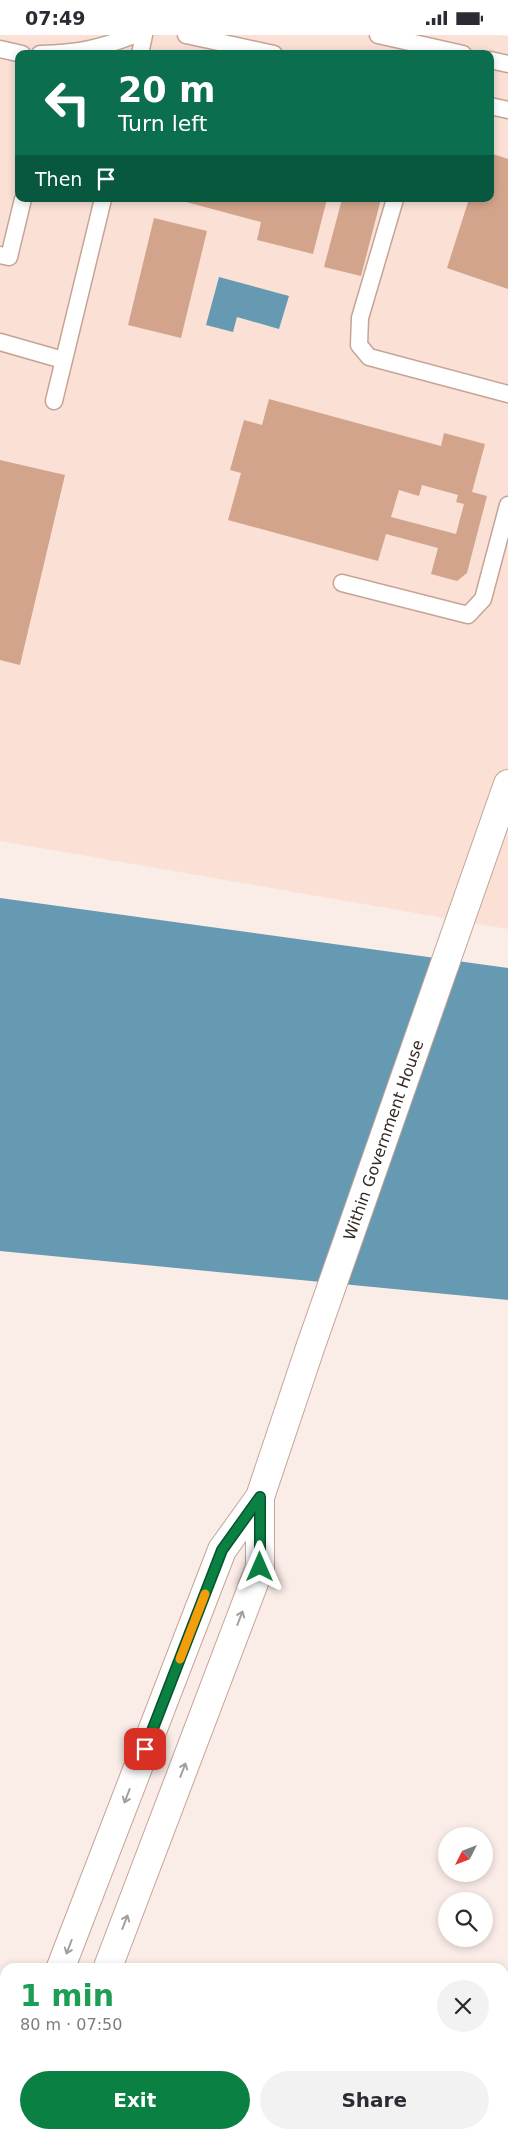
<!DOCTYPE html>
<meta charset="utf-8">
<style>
:root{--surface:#fff;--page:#f2f2f3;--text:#2b2b33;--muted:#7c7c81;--accent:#0b8043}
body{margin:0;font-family:"DejaVu Sans",sans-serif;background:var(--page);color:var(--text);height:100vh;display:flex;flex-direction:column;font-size:19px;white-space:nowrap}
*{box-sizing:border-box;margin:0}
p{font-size:16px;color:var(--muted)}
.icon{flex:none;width:28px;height:28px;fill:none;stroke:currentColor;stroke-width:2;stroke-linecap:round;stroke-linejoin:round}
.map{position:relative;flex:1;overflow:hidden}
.panel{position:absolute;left:0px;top:1928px;width:509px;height:176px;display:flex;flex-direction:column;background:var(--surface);border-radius:15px 15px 0 0;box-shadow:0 2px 8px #0003}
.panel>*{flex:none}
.hud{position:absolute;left:15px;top:15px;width:479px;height:152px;border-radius:10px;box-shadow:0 2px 8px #0003;background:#0b6e4f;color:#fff;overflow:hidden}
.needle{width:32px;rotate:228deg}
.tools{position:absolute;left:438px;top:1792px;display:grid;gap:10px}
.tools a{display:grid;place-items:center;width:55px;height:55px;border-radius:50%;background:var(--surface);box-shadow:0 2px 8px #0003;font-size:25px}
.pin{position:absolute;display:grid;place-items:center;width:42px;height:42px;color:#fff;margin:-21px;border-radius:10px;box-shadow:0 2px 8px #0006}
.me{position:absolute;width:55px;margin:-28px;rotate:0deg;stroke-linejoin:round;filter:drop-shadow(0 0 4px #0008)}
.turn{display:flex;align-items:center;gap:18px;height:105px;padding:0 20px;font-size:22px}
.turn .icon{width:65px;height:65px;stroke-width:2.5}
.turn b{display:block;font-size:35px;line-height:42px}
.then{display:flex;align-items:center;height:48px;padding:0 20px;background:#0003;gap:10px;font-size:19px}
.round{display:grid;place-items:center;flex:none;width:52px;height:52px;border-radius:26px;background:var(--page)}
.head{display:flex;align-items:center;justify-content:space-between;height:85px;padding:0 20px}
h1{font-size:30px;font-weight:700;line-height:38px;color:#1e9e55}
.action{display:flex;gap:10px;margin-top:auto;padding:10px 20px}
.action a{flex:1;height:58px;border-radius:30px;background:var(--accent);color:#fff;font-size:20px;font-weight:700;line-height:58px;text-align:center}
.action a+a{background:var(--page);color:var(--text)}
.status{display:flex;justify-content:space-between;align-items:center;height:35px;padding:0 25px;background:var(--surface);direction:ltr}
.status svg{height:14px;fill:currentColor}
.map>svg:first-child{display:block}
</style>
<div class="status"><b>07:49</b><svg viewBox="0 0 49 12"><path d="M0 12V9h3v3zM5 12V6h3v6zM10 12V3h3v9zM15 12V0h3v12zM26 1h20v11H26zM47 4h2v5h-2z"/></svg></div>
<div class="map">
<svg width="508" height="2103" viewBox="0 0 508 2103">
<rect width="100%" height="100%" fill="#faece6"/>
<path fill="#fae0d5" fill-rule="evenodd" d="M0 0H499L508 2V894L0 806ZM19 19H490V164H19Z"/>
<path fill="#6699b2" d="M219 242 289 261 279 294 237 282 233 297 206 290Z
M0 863 508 933V1265L0 1216Z"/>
<path fill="#d3a48c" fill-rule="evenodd" d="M490 118 508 124V254L447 233 469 164H490Z
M175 164H327L313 219 257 205 261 187Z
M342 164H381L361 241 324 232Z
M154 183 207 196 181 303 128 290Z
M269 364 441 411 444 398 485 409 472 457 487 461 467 538 457 546 431 539 438 513 386 499 378 526 228 485 241 438 230 435 244 385 262 390ZM422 450 458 460 456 467 464 469 456 499 391 482 399 455 419 461Z
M0 425 65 440 20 630 0 625Z"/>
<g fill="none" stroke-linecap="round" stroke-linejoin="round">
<g stroke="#c5a496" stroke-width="19">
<path id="lane" d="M186 0 274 19
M378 0 463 19
M0 14 22 19
M40 19C79 18 98 14 134 0
M140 19 144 0
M490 25 508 29
M490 71 508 75
M395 164 360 283 359 310 369 322 508 359
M0 220 9 222 23 164
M0 307 63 325
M54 366 103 164
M342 548 468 580 483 564 508 470"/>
</g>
<g stroke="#c5a496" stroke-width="30">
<g id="street">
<path id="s1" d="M61 1932 222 1515 260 1462 310 1313 508 749"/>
<path d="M108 1932 260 1532V1462"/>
<path d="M0 2091 5 2078"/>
<path d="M43 2103 45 2099"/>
</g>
</g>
<use href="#lane" stroke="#fff" stroke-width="16"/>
<use href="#street" stroke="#fff" stroke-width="28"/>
</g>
<defs><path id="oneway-shaft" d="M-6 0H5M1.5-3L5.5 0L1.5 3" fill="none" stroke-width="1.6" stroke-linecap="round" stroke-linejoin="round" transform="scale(1.25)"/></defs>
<g stroke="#a59f9c">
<use href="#oneway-shaft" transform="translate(240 1583) rotate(-69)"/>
<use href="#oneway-shaft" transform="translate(183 1735) rotate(-69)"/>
<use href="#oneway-shaft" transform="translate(127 1761) rotate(111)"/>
<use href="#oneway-shaft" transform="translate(125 1887) rotate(-69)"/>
<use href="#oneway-shaft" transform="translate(69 1912) rotate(111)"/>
</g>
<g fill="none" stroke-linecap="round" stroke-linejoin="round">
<g stroke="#07532c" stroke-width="12">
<path id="route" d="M145 1714 222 1515 260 1462V1532"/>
</g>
<use href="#route" stroke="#0b8043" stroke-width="9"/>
<path stroke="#f59e0b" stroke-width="9" d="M180 1624 205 1559"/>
</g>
<g text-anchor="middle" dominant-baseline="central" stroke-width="4" stroke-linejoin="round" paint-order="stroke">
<g font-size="16" fill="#362924" stroke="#fdfdfd">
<text stroke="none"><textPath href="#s1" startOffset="890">Within Government House</textPath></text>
</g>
</g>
</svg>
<div class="tools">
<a><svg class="needle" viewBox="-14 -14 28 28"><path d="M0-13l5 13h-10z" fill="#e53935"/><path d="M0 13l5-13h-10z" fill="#7c7c81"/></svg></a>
<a><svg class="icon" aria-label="search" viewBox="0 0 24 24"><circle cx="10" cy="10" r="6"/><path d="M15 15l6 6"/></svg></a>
</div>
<div class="pin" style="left:145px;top:1714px;background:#d93025"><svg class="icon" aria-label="arrive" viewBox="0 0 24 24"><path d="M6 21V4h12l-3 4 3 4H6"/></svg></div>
<svg class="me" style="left:260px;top:1532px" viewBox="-20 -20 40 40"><path d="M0-17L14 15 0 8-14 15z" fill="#0b8043" stroke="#fff" stroke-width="4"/></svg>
<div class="hud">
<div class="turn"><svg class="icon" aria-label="left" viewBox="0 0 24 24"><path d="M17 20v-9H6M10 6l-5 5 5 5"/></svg><div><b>20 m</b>Turn left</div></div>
<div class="then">Then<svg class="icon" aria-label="arrive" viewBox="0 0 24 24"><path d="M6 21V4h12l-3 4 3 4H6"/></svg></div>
</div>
<section class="panel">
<div class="head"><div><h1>1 min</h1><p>80 m · 07:50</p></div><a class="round"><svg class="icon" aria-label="close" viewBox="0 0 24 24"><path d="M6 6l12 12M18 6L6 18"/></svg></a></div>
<div class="action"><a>Exit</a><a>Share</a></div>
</section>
</div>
